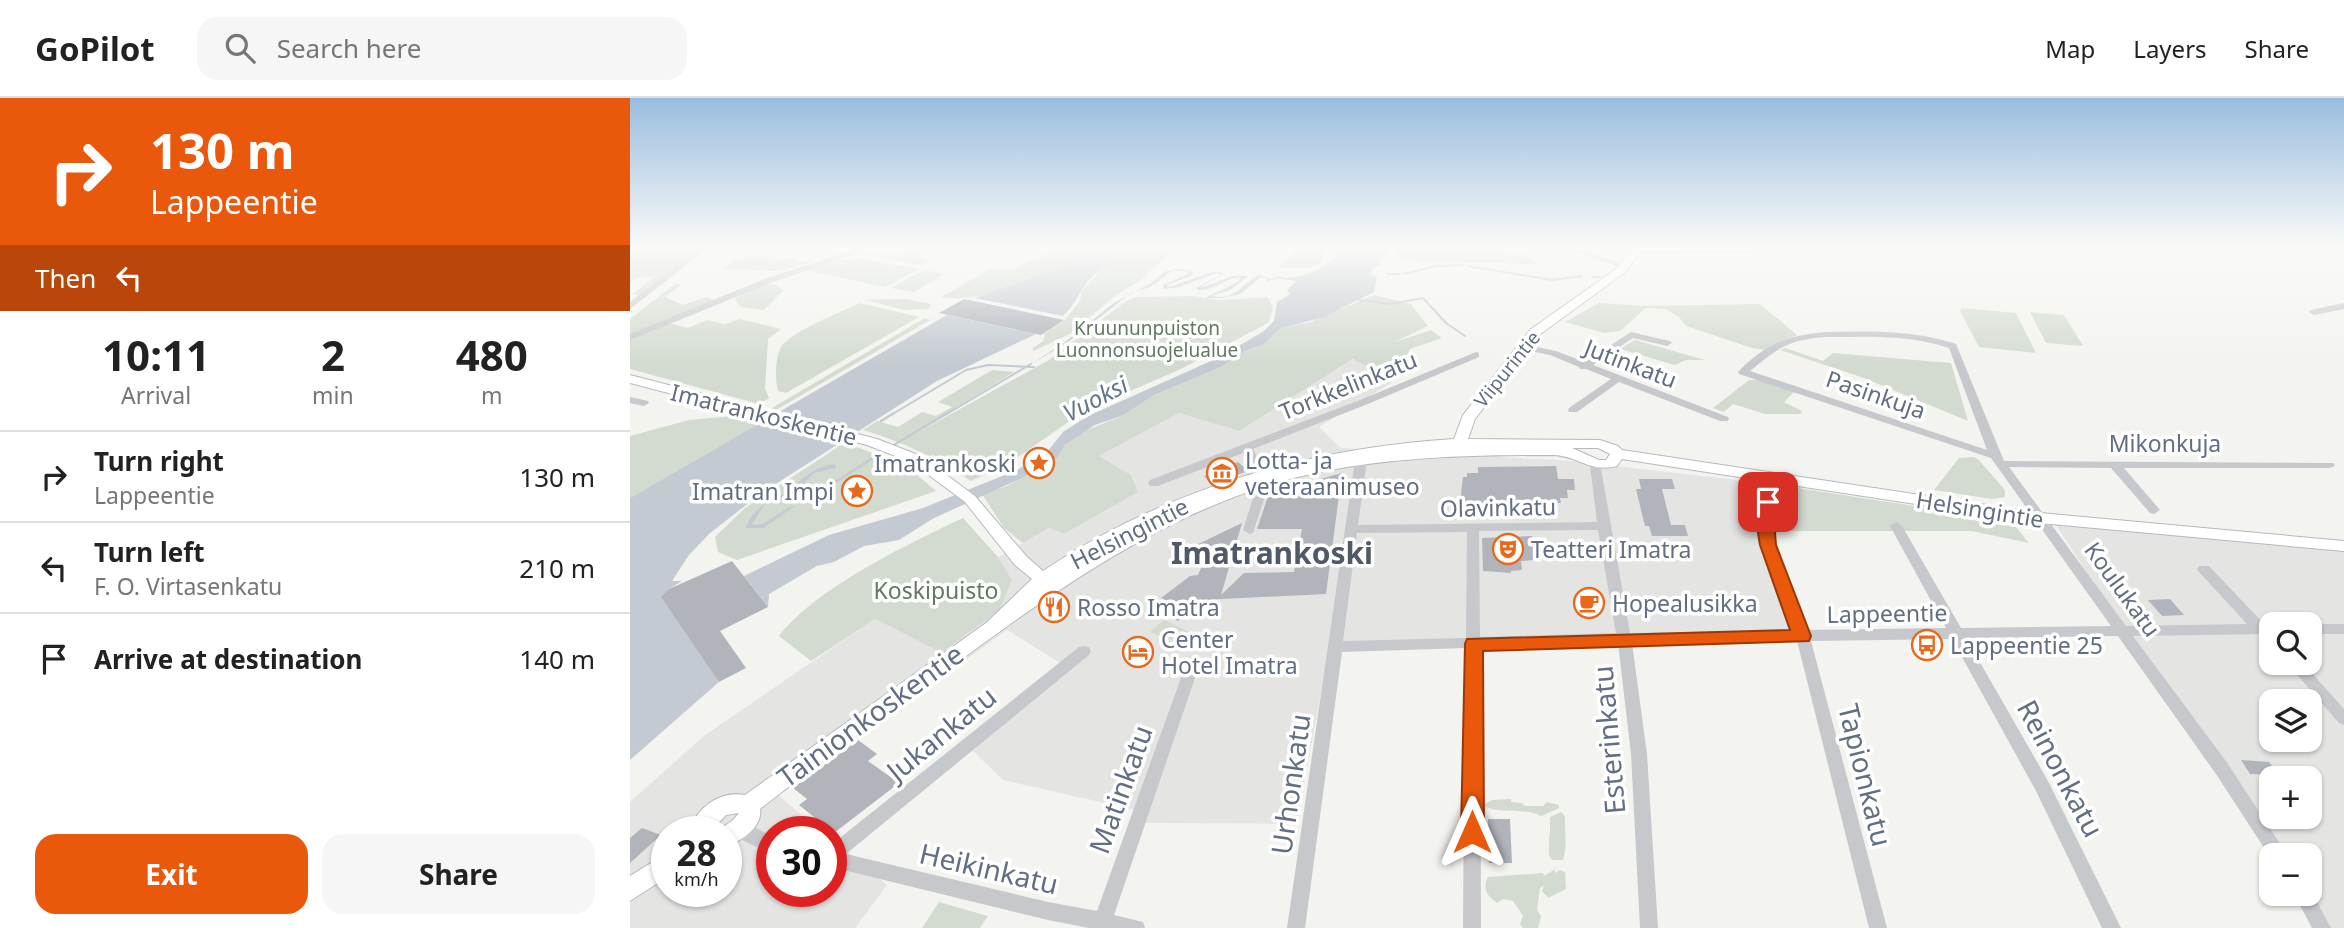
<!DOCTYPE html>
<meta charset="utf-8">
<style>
:root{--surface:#fff;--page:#f6f6f6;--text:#222;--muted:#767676;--line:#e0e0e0;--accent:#ea580c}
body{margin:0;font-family:"Noto Sans",sans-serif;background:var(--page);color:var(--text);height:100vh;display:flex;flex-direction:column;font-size:26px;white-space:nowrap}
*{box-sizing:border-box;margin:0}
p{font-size:23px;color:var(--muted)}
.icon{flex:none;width:38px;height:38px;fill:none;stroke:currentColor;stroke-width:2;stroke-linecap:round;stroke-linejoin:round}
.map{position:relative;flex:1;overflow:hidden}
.details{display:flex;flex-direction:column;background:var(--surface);width:630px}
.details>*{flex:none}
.hud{background:#ea580c;color:#fff;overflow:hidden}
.tools{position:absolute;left:1629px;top:514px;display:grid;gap:14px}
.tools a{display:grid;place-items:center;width:63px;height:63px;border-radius:14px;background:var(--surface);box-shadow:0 2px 5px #0004;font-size:35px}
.speed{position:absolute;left:21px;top:718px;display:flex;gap:14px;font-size:35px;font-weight:700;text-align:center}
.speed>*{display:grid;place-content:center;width:91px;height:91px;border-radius:50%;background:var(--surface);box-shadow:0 2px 5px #0004;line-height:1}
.speed small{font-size:18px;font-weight:400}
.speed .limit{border:10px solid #d22;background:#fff;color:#111}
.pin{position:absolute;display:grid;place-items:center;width:60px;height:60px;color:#fff;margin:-30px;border-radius:14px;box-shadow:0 4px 10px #0006}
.me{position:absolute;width:77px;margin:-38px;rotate:0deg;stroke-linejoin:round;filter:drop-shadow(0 0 5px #0008)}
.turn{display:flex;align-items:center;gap:24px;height:147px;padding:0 35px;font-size:32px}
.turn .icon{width:91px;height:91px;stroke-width:2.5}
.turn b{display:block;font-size:49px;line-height:60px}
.then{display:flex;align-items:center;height:66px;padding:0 35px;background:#0003;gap:14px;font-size:26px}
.eta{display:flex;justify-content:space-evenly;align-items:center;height:119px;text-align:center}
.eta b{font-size:42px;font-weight:700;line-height:49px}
.action{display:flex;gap:14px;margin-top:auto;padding:14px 35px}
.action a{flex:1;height:80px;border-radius:21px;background:var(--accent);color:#fff;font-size:28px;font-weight:700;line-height:80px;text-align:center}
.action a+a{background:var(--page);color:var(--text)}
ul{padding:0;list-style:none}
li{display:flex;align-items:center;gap:21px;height:91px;padding:0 35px;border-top:2px solid var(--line)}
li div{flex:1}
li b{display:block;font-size:26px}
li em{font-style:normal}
header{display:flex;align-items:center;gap:42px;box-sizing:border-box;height:98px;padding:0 35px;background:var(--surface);border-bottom:2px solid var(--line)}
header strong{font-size:33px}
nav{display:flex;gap:38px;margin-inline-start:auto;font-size:24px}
.search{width:490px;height:63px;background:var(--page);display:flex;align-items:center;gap:18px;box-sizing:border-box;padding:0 24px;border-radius:21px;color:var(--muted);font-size:26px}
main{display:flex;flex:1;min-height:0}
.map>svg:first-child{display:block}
</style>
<header>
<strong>GoPilot</strong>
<div class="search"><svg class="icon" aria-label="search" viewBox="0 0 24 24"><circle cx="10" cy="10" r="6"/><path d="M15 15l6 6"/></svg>Search here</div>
<nav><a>Map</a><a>Layers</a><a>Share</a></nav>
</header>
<main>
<section class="details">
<div class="hud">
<div class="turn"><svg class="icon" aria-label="right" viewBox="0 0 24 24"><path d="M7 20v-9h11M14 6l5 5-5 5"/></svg><div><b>130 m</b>Lappeentie</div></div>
<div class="then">Then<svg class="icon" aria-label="left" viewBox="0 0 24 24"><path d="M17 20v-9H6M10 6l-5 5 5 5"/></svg></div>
</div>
<div class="eta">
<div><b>10:11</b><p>Arrival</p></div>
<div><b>2</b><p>min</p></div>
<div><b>480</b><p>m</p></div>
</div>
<ul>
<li><svg class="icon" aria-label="right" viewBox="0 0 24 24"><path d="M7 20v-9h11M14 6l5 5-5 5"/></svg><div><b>Turn right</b><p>Lappeentie</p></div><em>130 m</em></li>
<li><svg class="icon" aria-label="left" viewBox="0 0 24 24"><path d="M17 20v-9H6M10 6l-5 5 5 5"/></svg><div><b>Turn left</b><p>F. O. Virtasenkatu</p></div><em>210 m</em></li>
<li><svg class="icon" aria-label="arrive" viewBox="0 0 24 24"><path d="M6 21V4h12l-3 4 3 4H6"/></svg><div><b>Arrive at destination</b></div><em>140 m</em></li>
</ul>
<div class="action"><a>Exit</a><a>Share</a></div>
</section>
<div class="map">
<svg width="1714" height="830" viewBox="0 0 1714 830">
<rect width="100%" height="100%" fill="#f3f4ef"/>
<path fill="#e4e4e3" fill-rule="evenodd" d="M724 261 761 285 689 329 711 350 941 363 1142 386 1136 389 1151 417 1149 433 1130 441 1163 531 700 545 667 726 516 725 506 712 373 682 342 652 440 571 377 532 148 697 191 733H142V793H201V741L257 787 225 830H0V704L75 637 245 521 312 555 343 532 382 482 368 459 420 430 434 436 508 394 501 377 469 358 549 315 609 333ZM37 733H96V793H37Z
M1424 424 1714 452V830H1684L1680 758H1641ZM1642 527H1680V565H1642ZM1642 604H1680V642H1642ZM1642 681H1680V719H1642Z"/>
<path fill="#d3dbd0" d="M0 150H69L9 197H2L25 178 6 180 0 185Z
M317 150 287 159 302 162 292 167 226 155Z
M425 150H459C450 156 442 164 432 169 400 186 344 205 311 199L361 171 382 172Z
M505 150H544L511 182 486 197 440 236 403 253V250L413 243 415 235 435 222 450 203 452 192 475 168Z
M662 150H695L692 163 680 170 648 169 665 152Z
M769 150C805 150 883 141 908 166L783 163 769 160 766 155Z
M121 158 165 160V163H185L149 173 91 171 110 159Z
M229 160 289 171 255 189 174 172 206 162Z
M294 172 314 176 284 194 261 190Z
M45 186 51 187 35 199 53 207 77 199 84 202 0 237V221Z
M132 187H146L154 192 134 212 111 209 104 201Z
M744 197 781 206 798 228 765 244 801 232 812 240 780 251 778 255 786 262 752 277 723 261 609 333 549 315 469 358 501 377 508 394 434 436 419 430 393 445 374 430 352 396 377 388 427 360 436 346 450 335 494 317 524 297 591 269 613 254 634 246 651 230 680 224Z
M563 198 588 202 638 199 643 211 638 225 551 271 454 313 378 366 341 383C304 359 273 344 233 332L247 323 268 329 292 314 306 318 322 309 308 304 362 272 384 274 272 343 419 262 496 203 506 199Z
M275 201 301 206 299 211 274 212 236 202Z
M230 205 289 219 156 295 148 293C145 282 145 260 151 249 160 234 213 213 230 205Z
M969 205 1015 208 1130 206 1167 237 1135 252 1122 250 1056 228 1049 219 1036 211 1016 210 990 233 974 235 935 224Z
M1332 210 1386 215 1406 255 1349 249 1330 213Z
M1400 214 1434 217 1453 248 1416 245Z
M295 220 300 222 146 312 142 310Z
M110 221 151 231 138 241 135 291 139 300 129 306 0 271V241L39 225 58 230 77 222 95 226Z
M1005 242 1075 262H1056L1045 267 990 251Z
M1155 250 1193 263 1203 255 1321 265 1338 323 1234 280 1150 252Z
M1119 282H1131L1165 293 1154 304 1172 313 1171 316H1135L1103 306 1094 314 1083 310Z
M101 318 129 326 0 400V338L59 322Z
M214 345 273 365 306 393 107 462 88 454 85 439 115 410Z
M1343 359 1348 361 1375 392V399L1362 401 1304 392 1329 360Z
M1142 386 1381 423 1399 445 1341 433H1149L1151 417 1136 389Z
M333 420 368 459 382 482 370 511 312 555 245 521 181 563 149 538C186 490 278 446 333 420Z
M534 522 562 535 552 546 520 534Z
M881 701V704L892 705 895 708H913L917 704 929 707V710L911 718C894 709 866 717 853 707L862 702Z
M931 714 935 718C934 733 938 747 933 762H922L919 757C918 744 921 732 920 719Z
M925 771V775L930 772 935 774 936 791 918 800 912 793 914 787 910 790 907 812 911 818 908 830H893L890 826 893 818 883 803 873 801 867 805C857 797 852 792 858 779L913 775 914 778Z
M309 804 358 818 350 830H292Z"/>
<path fill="#c3cad1" d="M461 150H500C487 162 472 168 459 182 449 194 446 206 433 218L345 200 427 171Z
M704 150H763L750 162V167L741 172 742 177 747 178 744 194 694 219 651 230 634 246 613 254 591 269 524 297 494 317 465 327 436 346 427 360 392 380 304 420 269 442 234 448 204 464 187 468 139 496 138 509 114 478 199 437 293 410 387 372 418 353 433 334 458 318 590 259 634 233 644 223 647 204 660 196 657 192 666 183 647 180 637 184 636 180 631 179 610 196 593 200H575L608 184 611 179C596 179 585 193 568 192L566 190 591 177 587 175 549 189 534 191 533 187 558 176 557 173H542L520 189 501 195 438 244 400 267 435 244 484 205 518 187 536 173 552 171 563 174 561 178 537 187 539 189 582 174 594 175 570 190 603 178H618L600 192 581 198C608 204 611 184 630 177L641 181 648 178C665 185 696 170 706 157Z
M317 217 406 236 307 283 130 396 79 436 59 457 42 483H52L39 491 89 584 0 662V400Z
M205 366 206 370 184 375 162 397 135 406 122 426C137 431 151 409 165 408L133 430H116C123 407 140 406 156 394 172 382 184 368 205 366Z"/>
<path fill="#f3f4ef" d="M146 312 232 334 216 344 129 322Z"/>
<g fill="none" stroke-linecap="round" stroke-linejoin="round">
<path stroke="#c3cad1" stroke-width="2" d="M838 168 922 182 952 178
M757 176H769
M774 176 806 168 832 167
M962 179H970
M729 202 761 206 793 200 816 225 835 238
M261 317 336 272 358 267 404 269
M315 317 401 266"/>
<path stroke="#c3cad1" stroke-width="2.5" d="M251 323 264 315
M262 348 318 315
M180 400 254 353"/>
</g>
<path fill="#b1b5bb" d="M334 201 434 222 411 237 309 215Z
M608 364 618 373 582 386 574 378Z
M926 368 928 381H944L945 392H937L938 400H930L931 405 851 407V412H829L833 379H837V375H848V369Z
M712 375 696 496 572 502 548 523 537 517H521L538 504 531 500 560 478 568 477 571 470H576L579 461 566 447 612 425 591 497 614 475 664 474 672 431H627L639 395Z
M1009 381H1042L1045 391H1032L1041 427H1055L1058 438H1022L1019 428H1015L1011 412 1006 391H1011Z
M902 438 906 462 891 463 892 472 881 473V475L853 473 852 440Z
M102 463 138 509 90 533 116 570 89 584 31 499 39 491Z
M1540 501 1554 517 1532 518 1518 502Z
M228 642 247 656 238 663 269 685 204 735 169 707 177 701 163 690Z
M1611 662 1639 664 1649 677 1620 676Z
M858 721H880L882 765H859Z
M12 730 31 737 0 765V740Z"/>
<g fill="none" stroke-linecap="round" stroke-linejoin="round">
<g stroke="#b6b9bd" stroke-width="2">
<path id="major" d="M1003 150H1014L994 175 909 237 845 321 838 341 970 342 988 348 992 352 1410 415 1714 443V453L1410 425 992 361 987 368C960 375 949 358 923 357 833 357 744 359 656 382 532 416 423 494 321 569 257 616 192 662 130 711 133 729 111 743 96 749V733H87L102 723 109 715 96 717 81 733H59C67 710 89 692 115 697L356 525 402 481 385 467 335 404 281 364 237 347 0 285V277L247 341 291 358 345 398 397 459 413 473C535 391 679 350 824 341L833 317 901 231 986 171ZM942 350H968L980 356 976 362H969Z
M37 755V779L0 803V778Z"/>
</g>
<path fill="#c6c8cc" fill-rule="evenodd" d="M69 150H78L0 211V204Z
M229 150H242L143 184 0 242V236L137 180Z
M934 150H947L1000 168 993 170Z
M1141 150H1296L1292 152 1007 157 1003 155 1007 153Z
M1714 205V211L1684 217 1679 214 1681 212Z
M1001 234 1040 243 1042 245 1037 248 1003 240 963 267 1098 319 1099 321 1098 323H1090L989 284 947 314H939L938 312 939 310 981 281 956 271H950L949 269 920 257 890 251 888 249 893 246 926 253 955 264Z
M1195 234C1238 233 1285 232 1326 246L1374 363 1703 365 1705 367 1703 369 1699 370H1494L1530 412 1524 416 1520 415 1481 370 1379 369 1496 528 1617 526 1569 474 1567 471 1569 468H1579L1634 526 1645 527H1642V536L1503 538 1598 666 1658 758H1642V762L1586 676 1488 538 1336 540 1418 683 1491 830H1472L1406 693 1322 541 1181 543 1257 830H1239L1167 543 1002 545 1017 656 1028 830H1010L1001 656 988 545 850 550 851 830H833L835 550 712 554 675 830H657L725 362 723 354 725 352H733L737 362 728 427 967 424 960 367 962 365H970L1000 535 1163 532 1132 447 1131 439 1137 419 1119 376 1125 373 1131 376C1136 390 1148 404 1149 419 1150 429 1143 437 1144 447L1177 532 1316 530 1260 428 1266 424 1272 428 1331 530 1481 528 1361 360 1109 276 1108 274C1134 247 1158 237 1195 234ZM1195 239C1235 239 1280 236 1319 250L1357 352 1120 273C1148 250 1158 242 1195 239ZM968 432 986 535 850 539 849 433ZM837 434 836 540 713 543 727 435Z
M846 254 849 255V259L738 306 623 351 640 384 623 435 619 436 613 432 628 384 613 355 528 388H520L518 385 520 382 730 302Z
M0 299 18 303 19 305 14 308 0 305Z
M1680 526H1714V536H1680V527H1677Z
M454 548 459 549 461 553 459 557 216 756 418 804 467 813 552 577 554 573 559 571 564 573 566 577 484 817 513 824 515 830H459L418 822 201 769V747L449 549Z
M1657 565H1673L1714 611V627L1709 625Z
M110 722 142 738V754C128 749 108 744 101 730L104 725Z
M1680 791 1701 830H1682L1664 796H1680Z"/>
<use href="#major" fill="#fff" fill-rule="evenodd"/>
</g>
<linearGradient id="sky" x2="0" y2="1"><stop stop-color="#99bddf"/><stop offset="0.56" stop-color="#fafaf8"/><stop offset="1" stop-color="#fafaf8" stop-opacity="0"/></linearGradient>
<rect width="1714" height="266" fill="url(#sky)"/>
<path fill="#ea580c" stroke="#983908" stroke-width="2" d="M1138 399 1146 404 1151 421 1145 435 1146 447 1181 538 1179 543 853 553 854 734 850 741 842 744 834 741 831 734 835 546 837 541 1160 532 1130 447 1128 435 1135 421 1130 404Z"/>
<defs>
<g id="sight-ring" transform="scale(1.575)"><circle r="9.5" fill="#fff" stroke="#e76a1c" stroke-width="1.5"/><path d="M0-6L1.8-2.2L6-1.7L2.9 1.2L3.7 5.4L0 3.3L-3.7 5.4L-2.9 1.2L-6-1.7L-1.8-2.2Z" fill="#e76a1c"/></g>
<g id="museum-ring" transform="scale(1.575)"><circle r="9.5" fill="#fff" stroke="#e76a1c" stroke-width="1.5"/><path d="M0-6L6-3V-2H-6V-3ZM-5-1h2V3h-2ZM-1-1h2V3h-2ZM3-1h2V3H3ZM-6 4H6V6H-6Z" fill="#e76a1c"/></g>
<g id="theatre-ring" transform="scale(1.575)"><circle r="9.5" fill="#fff" stroke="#e76a1c" stroke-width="1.5"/><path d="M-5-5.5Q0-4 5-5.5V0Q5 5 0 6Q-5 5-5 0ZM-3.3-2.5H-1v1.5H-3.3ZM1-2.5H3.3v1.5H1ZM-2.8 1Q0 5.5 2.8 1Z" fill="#e76a1c"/></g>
<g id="cafe-ring" transform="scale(1.575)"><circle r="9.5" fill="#fff" stroke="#e76a1c" stroke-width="1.5"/><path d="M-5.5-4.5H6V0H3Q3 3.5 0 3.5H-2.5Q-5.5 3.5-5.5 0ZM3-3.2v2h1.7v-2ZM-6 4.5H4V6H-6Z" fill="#e76a1c"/></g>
<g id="restaurant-ring" transform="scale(1.575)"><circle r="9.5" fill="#fff" stroke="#e76a1c" stroke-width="1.5"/><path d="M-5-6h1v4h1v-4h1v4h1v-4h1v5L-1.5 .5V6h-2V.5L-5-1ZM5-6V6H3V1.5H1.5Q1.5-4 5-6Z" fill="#e76a1c"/></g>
<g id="bus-ring" transform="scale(1.575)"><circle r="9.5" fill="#fff" stroke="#e76a1c" stroke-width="1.5"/><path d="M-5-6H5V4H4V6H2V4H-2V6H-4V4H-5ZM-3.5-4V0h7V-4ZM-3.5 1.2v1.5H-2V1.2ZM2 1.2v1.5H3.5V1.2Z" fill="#e76a1c"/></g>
<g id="hotel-ring" transform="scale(1.575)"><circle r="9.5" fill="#fff" stroke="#e76a1c" stroke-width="1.5"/><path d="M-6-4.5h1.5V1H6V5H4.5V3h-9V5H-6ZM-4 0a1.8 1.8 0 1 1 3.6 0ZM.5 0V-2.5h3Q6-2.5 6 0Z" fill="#e76a1c"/></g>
</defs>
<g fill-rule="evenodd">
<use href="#sight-ring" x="409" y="365"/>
<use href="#museum-ring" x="592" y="375"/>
<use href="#sight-ring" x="227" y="393"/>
<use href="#theatre-ring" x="878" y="451"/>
<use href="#cafe-ring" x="959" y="505"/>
<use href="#restaurant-ring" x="424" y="509"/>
<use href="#bus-ring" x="1297" y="547"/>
<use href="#hotel-ring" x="508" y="554"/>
</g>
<g text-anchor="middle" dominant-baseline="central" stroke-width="7" stroke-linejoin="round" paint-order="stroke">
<g font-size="19" fill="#627861" stroke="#fff">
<text x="517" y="230">Kruununpuiston<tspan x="517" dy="22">Luonnonsuojelualue</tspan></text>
</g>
<g font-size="19" fill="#626e81" stroke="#fff">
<text transform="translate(877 271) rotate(-51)">Viipurintie</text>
</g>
<g font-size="23" fill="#626e81" stroke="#fff">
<text transform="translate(1001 265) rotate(21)">Jutinkatu</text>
<text transform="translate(718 287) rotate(-22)">Torkkelinkatu</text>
<text transform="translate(1246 296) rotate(19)">Pasinkuja</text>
<text transform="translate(134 316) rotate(14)">Imatrankoskentie</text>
<text x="1535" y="345">Mikonkuja</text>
<text transform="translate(868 409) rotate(-1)">Olavinkatu</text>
<text transform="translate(1350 411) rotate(9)">Helsingintie</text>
<text transform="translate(499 435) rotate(-27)">Helsingintie</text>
<text transform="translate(1493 491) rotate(54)">Koulukatu</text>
<text transform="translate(1257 515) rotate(-1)">Lappeentie</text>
</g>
<g font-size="23" fill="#626e81" stroke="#fff" text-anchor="start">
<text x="615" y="362">Lotta- ja<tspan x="615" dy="26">veteraanimuseo</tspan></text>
<text x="386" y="365" text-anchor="end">Imatrankoski</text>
<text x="204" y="393" text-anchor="end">Imatran Impi</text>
<text x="901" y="451">Teatteri Imatra</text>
<text x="982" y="505">Hopealusikka</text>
<text x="447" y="509">Rosso Imatra</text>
<text x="531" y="541">Center<tspan x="531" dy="26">Hotel Imatra</tspan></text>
<text x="1320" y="547">Lappeentie 25</text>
</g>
<g font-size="23" fill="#627861" stroke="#fff">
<text x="306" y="492">Koskipuisto</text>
</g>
<g font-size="24" font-style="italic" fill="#627786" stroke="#fff">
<text transform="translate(465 300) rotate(-28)">Vuoksi</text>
</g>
<g font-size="28" fill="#626e81" stroke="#fff">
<text transform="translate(240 617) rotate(-36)">Tainionkoskentie</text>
<text transform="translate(311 635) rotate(-39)">Jukankatu</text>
<text transform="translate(978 642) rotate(-95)">Esterinkatu</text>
<text transform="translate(1431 670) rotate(62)">Reinonkatu</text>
<text transform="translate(1236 677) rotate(76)">Tapionkatu</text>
<text transform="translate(660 686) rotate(-82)">Urhonkatu</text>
<text transform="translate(490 691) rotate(-70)">Matinkatu</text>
<text transform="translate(359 770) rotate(13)">Heikinkatu</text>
</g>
<g font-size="30" font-weight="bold" fill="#505966" stroke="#fff">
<text x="642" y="454">Imatrankoski</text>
</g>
</g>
</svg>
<div class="tools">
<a><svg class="icon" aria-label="search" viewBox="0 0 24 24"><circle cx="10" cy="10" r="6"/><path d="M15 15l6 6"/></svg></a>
<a><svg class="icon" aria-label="layers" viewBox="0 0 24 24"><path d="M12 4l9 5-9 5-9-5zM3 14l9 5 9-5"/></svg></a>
<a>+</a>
<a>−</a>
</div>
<div class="speed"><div>28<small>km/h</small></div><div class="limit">30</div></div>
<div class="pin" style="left:1138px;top:404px;background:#d93025"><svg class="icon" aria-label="arrive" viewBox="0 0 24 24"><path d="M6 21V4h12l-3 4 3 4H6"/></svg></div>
<svg class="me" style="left:842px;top:734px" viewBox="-20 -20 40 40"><path d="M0-17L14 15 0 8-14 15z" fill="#ea580c" stroke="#fff" stroke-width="4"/></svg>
</div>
</main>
